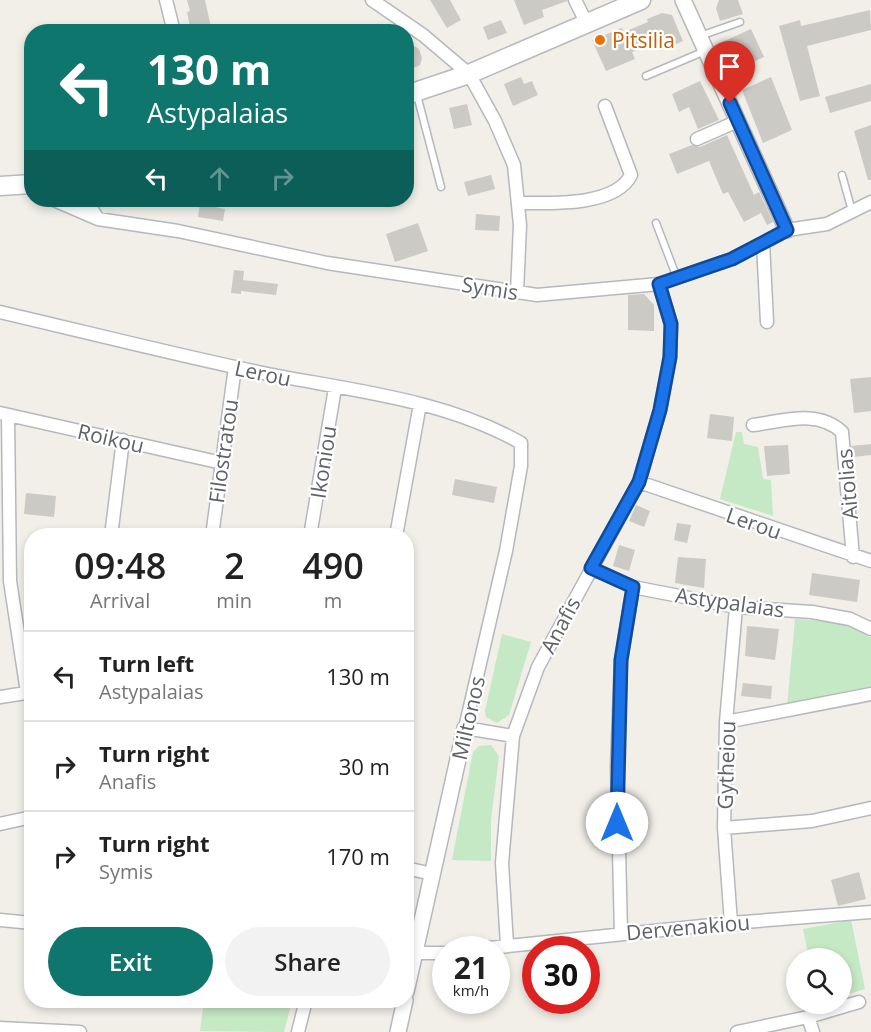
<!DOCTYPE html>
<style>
:root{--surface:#fff;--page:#f2f2f2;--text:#222;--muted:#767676;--line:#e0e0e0;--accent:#0f766e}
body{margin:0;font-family:"Open Sans",sans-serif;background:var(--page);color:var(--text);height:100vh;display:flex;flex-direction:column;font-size:22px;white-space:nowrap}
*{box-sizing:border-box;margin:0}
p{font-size:20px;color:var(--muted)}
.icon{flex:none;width:33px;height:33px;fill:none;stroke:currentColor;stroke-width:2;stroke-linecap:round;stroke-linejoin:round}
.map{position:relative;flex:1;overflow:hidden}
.sheet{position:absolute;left:24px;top:528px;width:390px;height:480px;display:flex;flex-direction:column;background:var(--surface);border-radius:24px;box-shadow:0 3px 9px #0003}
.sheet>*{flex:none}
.hud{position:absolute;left:24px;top:24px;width:390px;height:183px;border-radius:24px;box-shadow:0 3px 9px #0003;background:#0f766e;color:#fff;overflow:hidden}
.fabs{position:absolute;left:786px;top:948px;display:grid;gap:12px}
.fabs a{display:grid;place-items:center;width:66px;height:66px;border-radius:50%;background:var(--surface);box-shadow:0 3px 9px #0003;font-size:30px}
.speed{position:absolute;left:432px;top:936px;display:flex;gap:12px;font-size:30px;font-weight:700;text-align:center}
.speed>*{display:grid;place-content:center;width:78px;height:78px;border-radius:50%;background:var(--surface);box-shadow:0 3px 9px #0003;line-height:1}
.speed small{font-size:15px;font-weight:400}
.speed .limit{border:9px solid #d22;background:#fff;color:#111}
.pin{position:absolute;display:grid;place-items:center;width:51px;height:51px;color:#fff;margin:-62px -26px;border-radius:50% 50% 50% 0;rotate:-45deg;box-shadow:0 0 6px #0007}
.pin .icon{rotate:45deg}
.me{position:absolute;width:66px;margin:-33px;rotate:0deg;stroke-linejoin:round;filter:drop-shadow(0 0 4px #0008)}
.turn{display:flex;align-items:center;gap:21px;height:126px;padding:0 24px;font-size:27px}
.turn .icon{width:78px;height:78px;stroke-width:2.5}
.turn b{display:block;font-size:42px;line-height:51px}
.lanes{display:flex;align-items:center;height:57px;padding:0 24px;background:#0003;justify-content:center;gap:30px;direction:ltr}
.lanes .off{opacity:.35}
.eta{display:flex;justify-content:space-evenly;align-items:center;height:102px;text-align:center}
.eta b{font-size:36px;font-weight:600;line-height:42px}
.cta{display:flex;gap:12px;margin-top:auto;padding:12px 24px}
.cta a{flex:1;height:69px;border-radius:36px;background:var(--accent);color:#fff;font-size:24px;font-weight:600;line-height:69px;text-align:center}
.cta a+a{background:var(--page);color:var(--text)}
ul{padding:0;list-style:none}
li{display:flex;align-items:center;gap:18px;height:90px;padding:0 24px;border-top:2px solid var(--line)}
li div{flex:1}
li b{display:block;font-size:22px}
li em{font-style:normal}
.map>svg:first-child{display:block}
</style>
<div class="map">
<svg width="871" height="1032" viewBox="0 0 871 1032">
<rect width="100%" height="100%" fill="#f1efe8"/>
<path fill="#c5e8c5" d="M736 432H742L744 444 758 447 763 479 771 480 773 516 720 499Z
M795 619 848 623 871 638V687L787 707Z
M502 634 531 642 509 715 497 723 486 717 485 711Z
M491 745 499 756 491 820V861L452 860 473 752 479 746Z
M851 920 865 989 842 996V958H809L803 929Z
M204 1001V1000L292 1001 284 1032 200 1031Z"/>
<path fill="#cccac5" d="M187 0H205L212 32H191L187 12 190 11Z
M430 0H450L461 20 447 28Z
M514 0H567V1L542 10 544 17 524 25Z
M719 0H738L743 14 720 21 716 8Z
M870 10 871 30 807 46 820 96 800 101 779 26 800 20 801 26Z
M662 13 672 15 683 41 660 51 657 42 632 52 635 59 606 71 592 40 622 28 624 32 648 22 647 19Z
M501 20 507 33 488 40 483 27Z
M751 29 764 57 730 72 718 44Z
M406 41 419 49 422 58 420 65 406 71Z
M521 77 524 84 532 81 538 95 513 106 504 84Z
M771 77 792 130 763 143 742 90Z
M700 81 719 120 698 129 689 107 679 112 672 94Z
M871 84V101L830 113 825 97Z
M467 104 472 125 454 129 449 108Z
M871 125V180H868L854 131Z
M727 135 754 195 759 192 773 222 767 225 761 213 744 222 728 192 723 194 709 161 677 174 669 154 692 145 700 147Z
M491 175 495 189 468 196 464 182Z
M200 204 225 209 223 221 198 217Z
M476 214 500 216 499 231 475 230Z
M418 223 428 251 395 262 386 234Z
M234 270 244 271 243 280 278 284 276 295 241 291V294L231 293Z
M644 294 654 305V331L628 330V295Z
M871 377V411L854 413 850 379Z
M710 414 734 417 732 441 707 438Z
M871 444V455L853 457 851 446Z
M788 445 790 474 767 476 764 446Z
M455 479 497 487 494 503 452 495Z
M26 493 56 496 54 517 24 514Z
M636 505 650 511 644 527 629 521Z
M677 523 691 525 687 543 674 540Z
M619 545 635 550 629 571 613 566Z
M678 557 706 559 704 588 675 583Z
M812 573 860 580 857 602 809 595Z
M747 626 779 629 775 660 745 656Z
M743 683 772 686 771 699 741 696Z
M859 872 866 899 838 906 831 880Z"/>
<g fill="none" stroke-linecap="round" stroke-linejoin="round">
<g stroke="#b5b8bc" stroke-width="9">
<path id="service" d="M700 36 740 22
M646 76 705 51
M417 95 441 187
M842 175 852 211
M656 223 677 278"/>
</g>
<g stroke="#b5b8bc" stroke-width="15">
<path id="minor" d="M166 0 174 32
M372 0 423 35 469 74 495 121 514 165 520 225 517 292
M575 0 586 22
M697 139 738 121
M54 200 98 219 178 231 327 263 537 295 659 284 732 259 787 230 827 224 871 202
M86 200 98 219
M518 203C549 203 615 207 631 175L605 106
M763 243 767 322
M0 312C86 332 172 354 258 372 346 390 442 398 521 443V466L506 551 465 728 513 736
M0 413 222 463
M8 415 10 581 27 692
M753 425C784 421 818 409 842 432L853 557
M639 482 871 561
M111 536 123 440
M212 536 235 367
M310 536 335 388
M396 536 420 404
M591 568 633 587 736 607 812 612 850 619 871 629
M0 697 32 692
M726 722 871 694
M0 824 32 817
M724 828 812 821 871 808
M406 868 432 874
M0 920 32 923
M731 923 724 828 726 722 736 607
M621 934 617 766 621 660 633 587
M507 945 502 863 513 736 538 667 639 482 660 410 670 357 671 324 659 284
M470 950 731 923 871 912
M415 953H446
M808 1017 813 1032
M0 1028 80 1032
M298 1032 306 1000
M737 1032 808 1017 859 1002"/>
</g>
<g stroke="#b5b8bc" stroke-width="18">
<path id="tertiary" d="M683 0 787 230
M406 992 465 728
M398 1032 405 1000"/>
</g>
<g stroke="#b6babf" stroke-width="21">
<path id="secondary" d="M406 95 469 74 641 0
M0 186 32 184"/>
</g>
<use href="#service" stroke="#fff" stroke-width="6"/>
<use href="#minor" stroke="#fff" stroke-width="12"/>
<use href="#tertiary" stroke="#fff" stroke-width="15"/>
<use href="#secondary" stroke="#fff" stroke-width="18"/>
</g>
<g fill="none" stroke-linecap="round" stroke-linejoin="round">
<g stroke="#114b97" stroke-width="15">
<path id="route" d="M617 823 621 660 633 587 591 568 639 482 660 410 670 357 671 324 659 284 732 259 787 230 730 103"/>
</g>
<use href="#route" stroke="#1a73e8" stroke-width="10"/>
</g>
<circle fill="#e8710a" stroke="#fff" stroke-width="2" cx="600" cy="40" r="6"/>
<g text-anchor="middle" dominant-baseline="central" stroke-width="4.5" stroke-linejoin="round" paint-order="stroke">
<g font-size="21" fill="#c56008" stroke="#fff" text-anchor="start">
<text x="612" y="40">Pitsilia</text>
</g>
<g font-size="21" fill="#5f6368" stroke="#fff">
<text transform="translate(490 288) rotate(9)">Symis</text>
<text transform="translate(263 373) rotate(12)">Lerou</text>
<text transform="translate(111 438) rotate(13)">Roikou</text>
<text transform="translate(223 451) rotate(-82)">Filostratou</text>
<text transform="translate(323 462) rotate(-81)">Ikoniou</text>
<text transform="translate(847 484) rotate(-95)">Aitolias</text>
<text transform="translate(754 523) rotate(19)">Lerou</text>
<text transform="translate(730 602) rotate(8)">Astypalaias</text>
<text transform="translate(560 625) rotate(-62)">Anafis</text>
<text transform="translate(468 718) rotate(-77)">Miltonos</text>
<text transform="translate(726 765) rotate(-88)">Gytheiou</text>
<text transform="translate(688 927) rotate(-5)">Dervenakiou</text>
</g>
</g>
</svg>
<div class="fabs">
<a><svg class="icon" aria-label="search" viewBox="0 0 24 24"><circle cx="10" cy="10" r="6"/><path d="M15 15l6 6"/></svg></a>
</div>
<div class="speed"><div>21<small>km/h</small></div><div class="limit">30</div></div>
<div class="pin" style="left:730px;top:103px;background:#d93025"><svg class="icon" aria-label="arrive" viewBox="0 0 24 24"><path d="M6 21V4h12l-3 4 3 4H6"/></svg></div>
<svg class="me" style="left:617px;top:823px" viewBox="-20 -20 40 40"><circle r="19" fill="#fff"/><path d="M0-13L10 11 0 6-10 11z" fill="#1a73e8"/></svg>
<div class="hud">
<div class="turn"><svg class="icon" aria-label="left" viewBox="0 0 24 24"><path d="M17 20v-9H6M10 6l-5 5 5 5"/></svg><div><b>130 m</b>Astypalaias</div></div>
<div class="lanes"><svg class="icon" aria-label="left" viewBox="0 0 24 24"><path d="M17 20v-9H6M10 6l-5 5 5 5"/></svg><svg class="icon off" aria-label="ahead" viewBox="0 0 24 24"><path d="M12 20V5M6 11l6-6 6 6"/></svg><svg class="icon off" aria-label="right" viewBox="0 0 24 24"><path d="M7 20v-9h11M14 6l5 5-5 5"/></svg></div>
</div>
<section class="sheet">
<div class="eta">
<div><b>09:48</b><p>Arrival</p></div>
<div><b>2</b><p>min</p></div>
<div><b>490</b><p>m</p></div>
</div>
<ul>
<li><svg class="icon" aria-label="left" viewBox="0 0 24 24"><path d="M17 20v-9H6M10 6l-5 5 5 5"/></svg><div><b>Turn left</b><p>Astypalaias</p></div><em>130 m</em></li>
<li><svg class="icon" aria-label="right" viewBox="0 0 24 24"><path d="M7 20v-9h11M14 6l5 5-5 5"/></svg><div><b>Turn right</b><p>Anafis</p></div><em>30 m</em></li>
<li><svg class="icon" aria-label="right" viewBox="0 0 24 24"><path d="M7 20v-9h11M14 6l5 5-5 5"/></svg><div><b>Turn right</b><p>Symis</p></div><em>170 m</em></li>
</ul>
<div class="cta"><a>Exit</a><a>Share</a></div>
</section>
</div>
